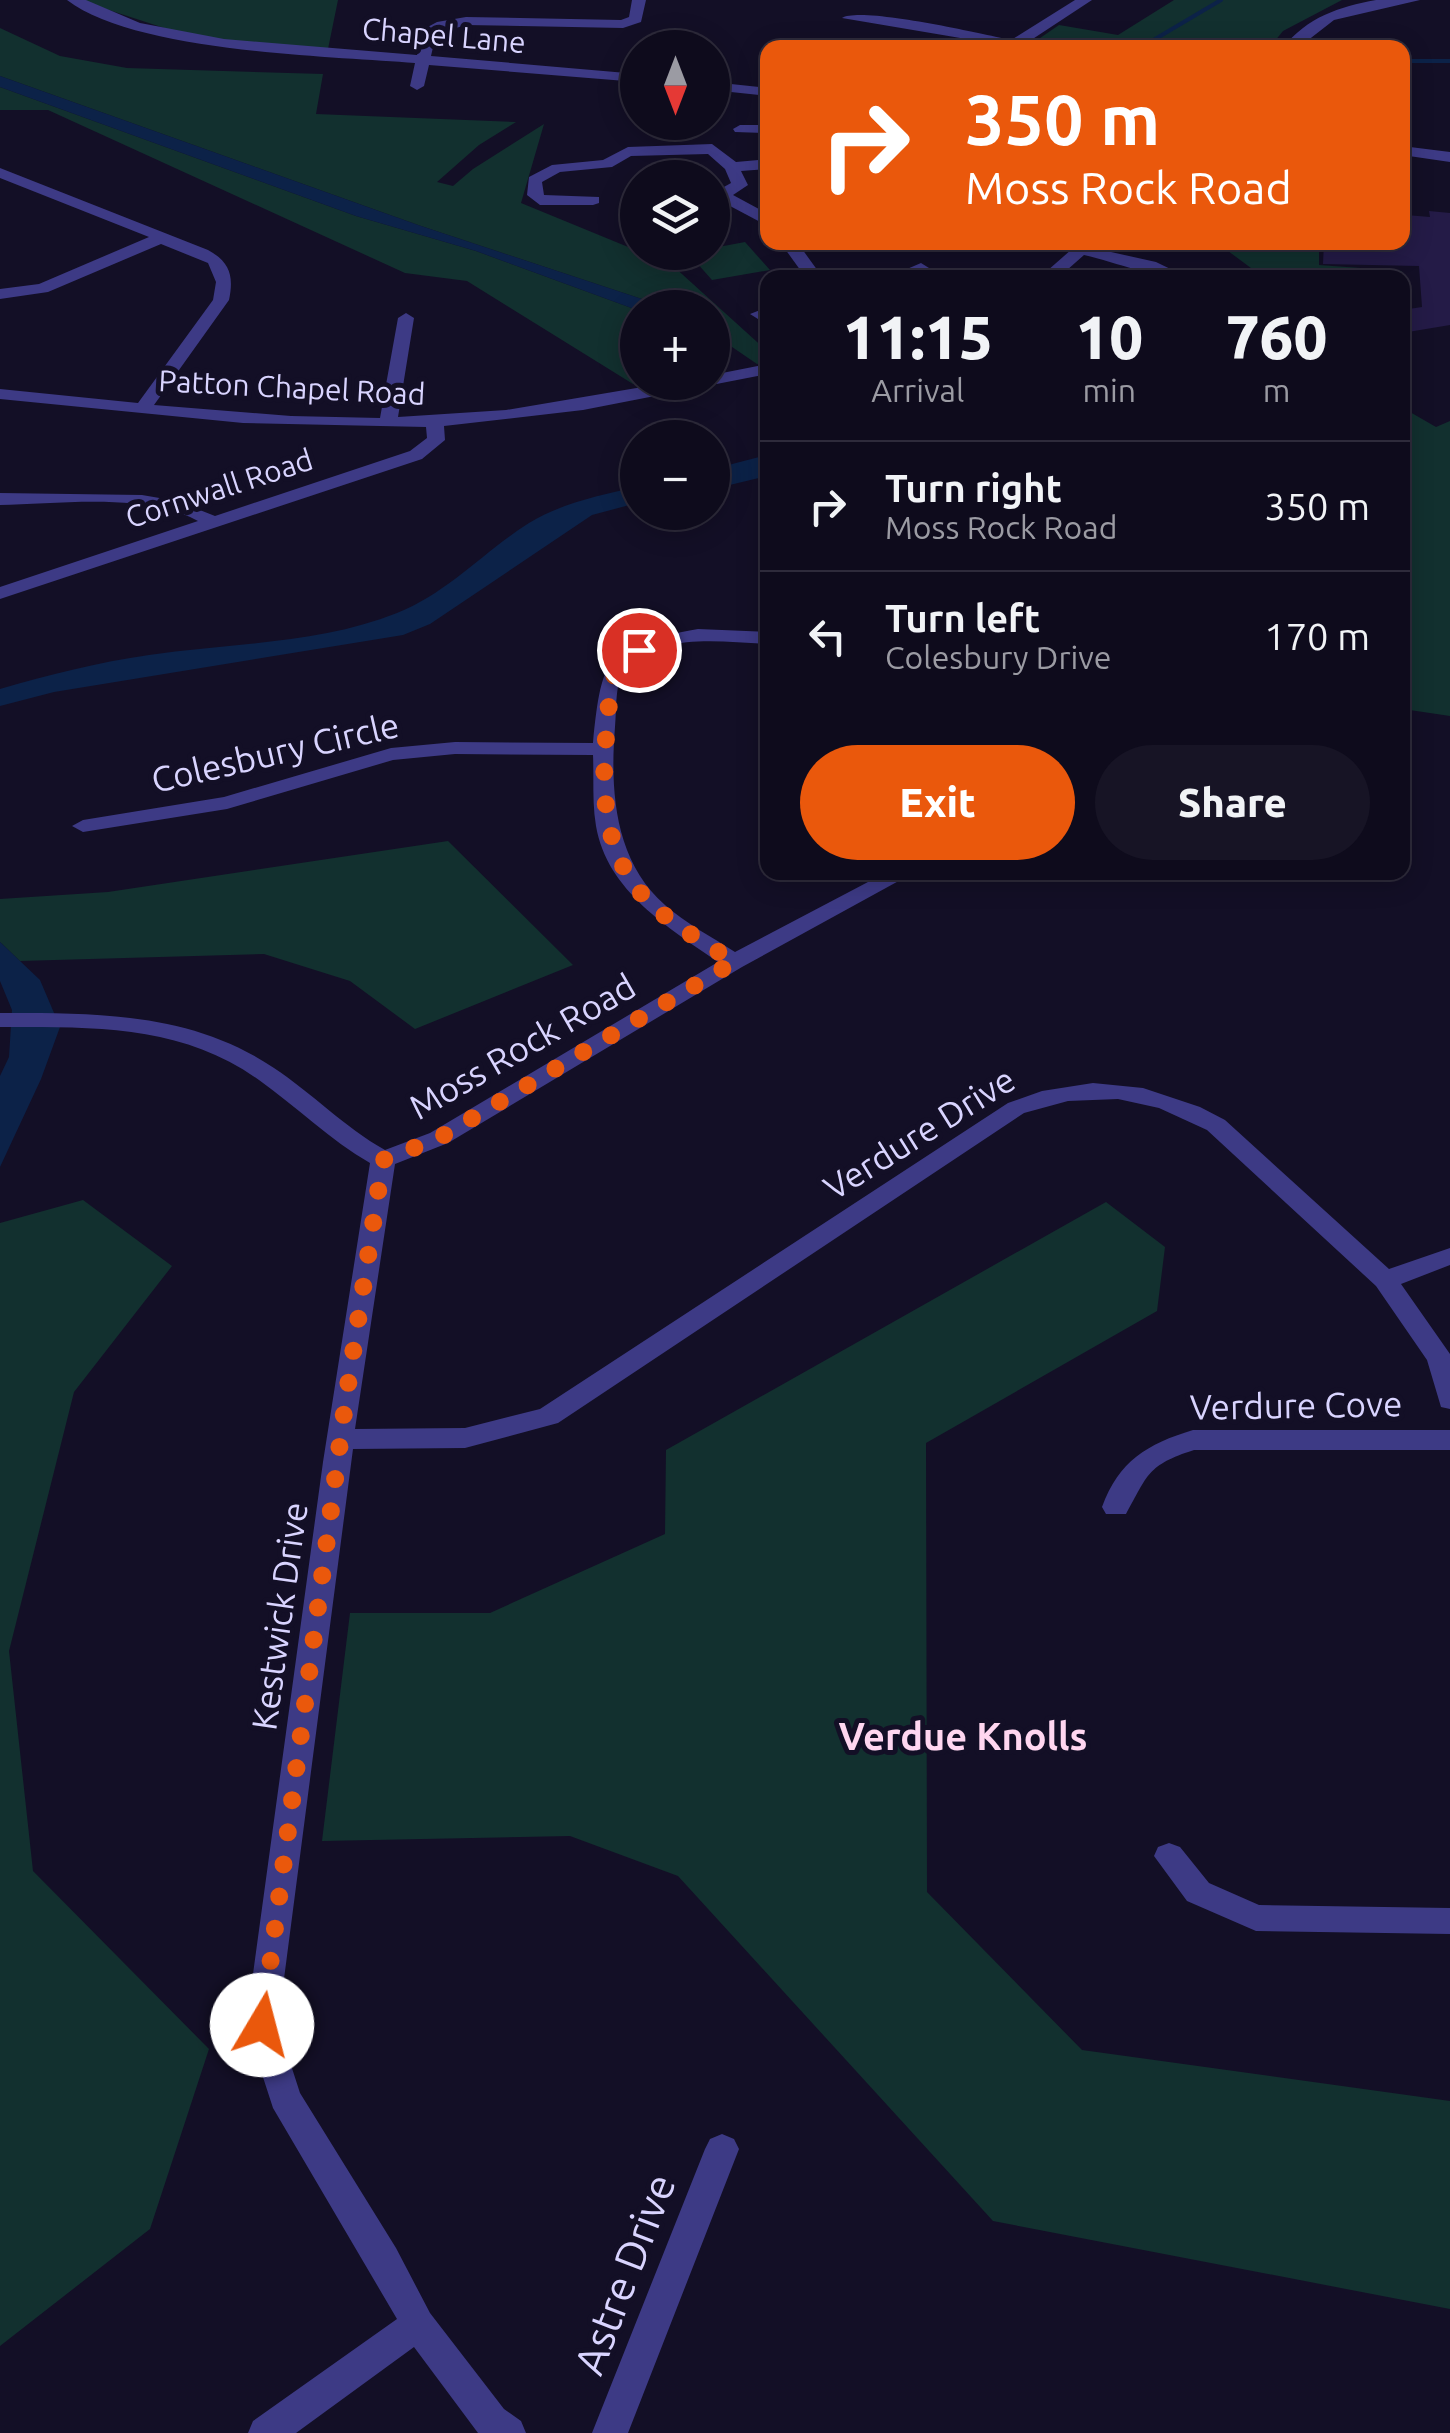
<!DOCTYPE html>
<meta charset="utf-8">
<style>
:root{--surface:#0e0b1c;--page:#171425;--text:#f1f3f6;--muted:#9b9ba3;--line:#2e2b3b;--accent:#ea580c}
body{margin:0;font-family:Ubuntu,sans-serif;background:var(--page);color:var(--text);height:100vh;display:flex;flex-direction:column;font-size:38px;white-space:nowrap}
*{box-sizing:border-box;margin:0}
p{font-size:32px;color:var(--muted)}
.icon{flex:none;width:55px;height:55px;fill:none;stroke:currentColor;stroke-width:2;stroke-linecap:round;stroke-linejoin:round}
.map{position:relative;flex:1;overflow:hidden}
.side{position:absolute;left:760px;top:270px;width:650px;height:610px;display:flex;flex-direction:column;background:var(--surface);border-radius:20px;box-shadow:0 5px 25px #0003,0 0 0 2px var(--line)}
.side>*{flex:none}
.top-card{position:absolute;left:760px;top:40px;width:650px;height:210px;border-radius:20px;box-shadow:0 5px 25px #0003,0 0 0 2px var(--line);background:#ea580c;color:#fff;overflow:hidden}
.needle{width:65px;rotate:180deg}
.buttons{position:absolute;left:620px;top:30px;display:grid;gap:20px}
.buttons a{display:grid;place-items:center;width:110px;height:110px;border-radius:50%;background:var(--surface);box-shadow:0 5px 25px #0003,0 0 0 2px var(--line);font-size:50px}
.pin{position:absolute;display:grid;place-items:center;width:85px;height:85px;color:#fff;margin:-42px;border:5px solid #fff;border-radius:50%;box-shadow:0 2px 10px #0007}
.me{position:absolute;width:110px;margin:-55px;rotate:8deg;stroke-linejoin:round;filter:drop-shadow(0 0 8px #0008)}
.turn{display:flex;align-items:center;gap:35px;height:210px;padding:0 40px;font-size:45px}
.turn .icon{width:130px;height:130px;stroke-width:2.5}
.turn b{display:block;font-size:70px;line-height:85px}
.eta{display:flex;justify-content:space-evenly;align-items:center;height:170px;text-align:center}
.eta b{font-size:60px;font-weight:800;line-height:70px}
.cta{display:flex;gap:20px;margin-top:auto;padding:20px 40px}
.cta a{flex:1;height:115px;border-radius:60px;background:var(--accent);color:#fff;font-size:40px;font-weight:800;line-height:115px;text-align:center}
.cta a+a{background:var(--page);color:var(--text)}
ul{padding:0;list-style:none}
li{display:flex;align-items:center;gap:30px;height:130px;padding:0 40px;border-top:2px solid var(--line)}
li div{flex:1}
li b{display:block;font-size:38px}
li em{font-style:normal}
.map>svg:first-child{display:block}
</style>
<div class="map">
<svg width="1450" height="2433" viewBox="0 0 1450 2433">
<rect width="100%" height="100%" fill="#130f26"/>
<path fill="#12302f" d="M78 0H338L328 49 192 37Z
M1174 0H1342L1283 31 1270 47H1027L1059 25 1118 35Z
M0 28 60 56 127 68 323 74 316 114 516 122 479 145 437 182 453 186 473 169 544 124 521 203 672 265 767 351V362L757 364 713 334 712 308 666 307 418 225 0 76Z
M0 87 356 216 476 251 637 310 638 382 643 383 633 384 467 281 405 273 48 110H0Z
M745 242 770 270 712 280 688 253 712 252 713 248Z
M1226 243H1319V265L1402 271 1400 277H1263L1220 245Z
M1403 408 1436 427 1450 421V716L1403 709Z
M448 841 573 965 415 1029 350 981 264 954 20 961 0 942V899L108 892Z
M83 1200 172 1266 74 1392 9 1651 33 1871 209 2049 150 2229 0 2346V1223Z
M1106 1202 1165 1247 1157 1311 926 1443 927 1892 1082 2050 1450 2101V2309L993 2221 678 1876 570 1836 322 1841 350 1613H490L665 1534 666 1450Z"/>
<path fill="#0c2248" d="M0 76 418 225 666 307 637 310 476 251 356 216 0 87Z
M767 455V476L713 489V469Z
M637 487V503L592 515 430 624 403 635 54 692 0 706V689C48 675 99 662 149 655 230 643 320 644 397 613 449 592 483 552 529 523 562 503 601 495 637 487Z
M0 942 40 980 60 1027 41 1079 0 1167V1076L9 1057 12 1010 0 981Z"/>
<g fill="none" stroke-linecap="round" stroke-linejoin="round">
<path stroke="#0c2248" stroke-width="4" d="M1140 48 1221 0
M1402 61H1450"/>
</g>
<path fill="#241b47" d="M1429 211 1450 213V325L1402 333V310L1422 307 1419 266 1323 264 1324 242 1402 247 1406 215 1430 217Z"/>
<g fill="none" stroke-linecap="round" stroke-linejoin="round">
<path fill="#3d3a85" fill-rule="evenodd" d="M67 0H86L140 23 224 39 417 55 424 29 437 22 466 17 621 20 629 17 632 0H646L641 22 623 28 466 25 436 34 431 56 638 74V82L429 65 424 86 417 90 410 86 415 63C327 56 135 52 67 0Z
M1075 0H1092L1019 48 842 18C861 6 982 34 1011 40Z
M1376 0H1420L1334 20 1298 48H1283C1307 17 1339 7 1376 0Z
M712 82 768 88V96L712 90Z
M740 125H768V133L735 132 733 129Z
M712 144 736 162 768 159V169L741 171 748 185 733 195 768 214V226L715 198V192L731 183 725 169 708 154 631 156 612 167 560 172 542 182 544 195 599 197V203L593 205H540L527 195 529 177 552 165 603 160 628 147Z
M1402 146 1450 152V162L1402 155Z
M0 168 208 250C230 262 234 276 229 300L154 405 291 416 380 418 398 318 406 313 414 318 398 417 506 410 672 382H712V375L768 364V374L583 410 444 426 445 440 422 459 0 599V587L198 521C148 492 57 504 0 505V493L142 495 177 501 215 516 410 451 427 438 426 427 243 423 0 399V389L138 403 213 300 216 282 208 263 161 244 48 292 0 299V289L39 284 149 237 0 178Z
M638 222V232L625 228 627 225Z
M780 242H797L823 278H806Z
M951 242H967L957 251 951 249Z
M1080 242H1098L1093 248 1156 262 1189 278C1154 278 1118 263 1084 255L1058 278H1039Z
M921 263 929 268C917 279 902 278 886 278Z
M768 307V317L758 319 750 314Z
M698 629 768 632V644C723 642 662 632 627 667 614 680 617 710 615 727 610 790 614 860 665 905 685 923 712 937 735 952L887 872H915L742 967 448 1143 395 1164 355 1429 465 1428 540 1409 1008 1103 1042 1091 1093 1083 1143 1088 1200 1107 1225 1120 1389 1269 1450 1248V1265L1401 1284 1450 1354V1409L1441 1407 1427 1360 1376 1286 1207 1130 1159 1108 1118 1099 1068 1101 1024 1113 558 1423 465 1448 353 1449 278 2025 300 2093 396 2248 430 2313 504 2409 521 2421 526 2433H478L414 2347 296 2433H248L253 2421 397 2319 273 2108 246 2025 323 1462 370 1163C330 1140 297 1107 259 1080 181 1024 92 1027 0 1027V1013C96 1013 191 1012 274 1068 312 1093 344 1127 385 1150L430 1133 718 962C669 928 607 891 596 826 592 803 594 778 593 755L455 754 393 760 227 809 83 832 72 826 83 820 224 797 391 748 455 742 593 743C602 653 607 646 698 629Z
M1193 1430H1450V1450H1194C1147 1465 1148 1475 1126 1514H1106L1102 1507C1119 1461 1147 1444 1193 1430Z
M1169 1843 1180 1847 1209 1883 1259 1905 1450 1908V1934L1256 1931 1187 1901 1154 1856 1158 1847Z
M722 2134 734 2139 739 2149 628 2433H592L705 2149 710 2139Z"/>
</g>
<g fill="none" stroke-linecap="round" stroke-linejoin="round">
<path stroke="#ea580c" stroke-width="18" stroke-dasharray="0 32.4" d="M262 2025 346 1398 383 1160 439 1138 734 962C709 945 681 930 658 910 603 864 600 793 607 728 611 693 605 669 639 650"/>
</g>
<g text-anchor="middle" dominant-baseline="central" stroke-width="10" stroke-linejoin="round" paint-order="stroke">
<g font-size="30" fill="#d9d4ff" stroke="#130f26">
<text transform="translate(444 35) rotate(5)">Chapel Lane</text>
<text transform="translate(292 387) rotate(3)">Patton Chapel Road</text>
<text transform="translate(219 488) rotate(-18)">Cornwall Road</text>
</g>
<g font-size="35" fill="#d9d4ff" stroke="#130f26">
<text transform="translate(275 752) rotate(-13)">Colesbury Circle</text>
<text transform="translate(522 1046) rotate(-30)">Moss Rock Road</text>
<text transform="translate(919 1133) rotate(-32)">Verdure Drive</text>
<text transform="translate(1296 1405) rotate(-1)">Verdure Cove</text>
<text transform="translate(279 1616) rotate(-82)">Kestwick Drive</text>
</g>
<g font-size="38" font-weight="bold" fill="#ffd6f0" stroke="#130f26">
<text x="963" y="1736">Verdue Knolls</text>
</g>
<g font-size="42" fill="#d9d4ff" stroke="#130f26">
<text transform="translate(624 2274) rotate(-69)">Astre Drive</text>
</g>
</g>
</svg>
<div class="buttons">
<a><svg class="needle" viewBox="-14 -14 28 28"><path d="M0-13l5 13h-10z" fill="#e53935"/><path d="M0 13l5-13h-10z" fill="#9b9ba3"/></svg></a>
<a><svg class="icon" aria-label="layers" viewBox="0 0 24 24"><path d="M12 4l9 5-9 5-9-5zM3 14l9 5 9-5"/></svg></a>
<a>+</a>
<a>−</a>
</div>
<div class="pin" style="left:639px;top:650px;background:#d93025"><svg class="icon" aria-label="arrive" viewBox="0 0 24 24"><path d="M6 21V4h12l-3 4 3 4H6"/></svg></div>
<svg class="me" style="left:262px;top:2025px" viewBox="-20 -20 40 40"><circle r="19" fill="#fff"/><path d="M0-13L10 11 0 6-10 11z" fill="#ea580c"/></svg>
<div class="top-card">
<div class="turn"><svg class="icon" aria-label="right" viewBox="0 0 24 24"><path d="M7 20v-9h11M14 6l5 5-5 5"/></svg><div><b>350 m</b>Moss Rock Road</div></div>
</div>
<section class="side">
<div class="eta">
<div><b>11:15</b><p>Arrival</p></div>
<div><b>10</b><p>min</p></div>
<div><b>760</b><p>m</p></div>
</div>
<ul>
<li><svg class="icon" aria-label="right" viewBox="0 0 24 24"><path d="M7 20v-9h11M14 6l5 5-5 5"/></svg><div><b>Turn right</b><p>Moss Rock Road</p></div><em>350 m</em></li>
<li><svg class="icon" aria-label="left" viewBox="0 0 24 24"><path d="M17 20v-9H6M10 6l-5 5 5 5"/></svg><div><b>Turn left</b><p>Colesbury Drive</p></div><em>170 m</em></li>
</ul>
<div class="cta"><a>Exit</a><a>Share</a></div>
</section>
</div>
